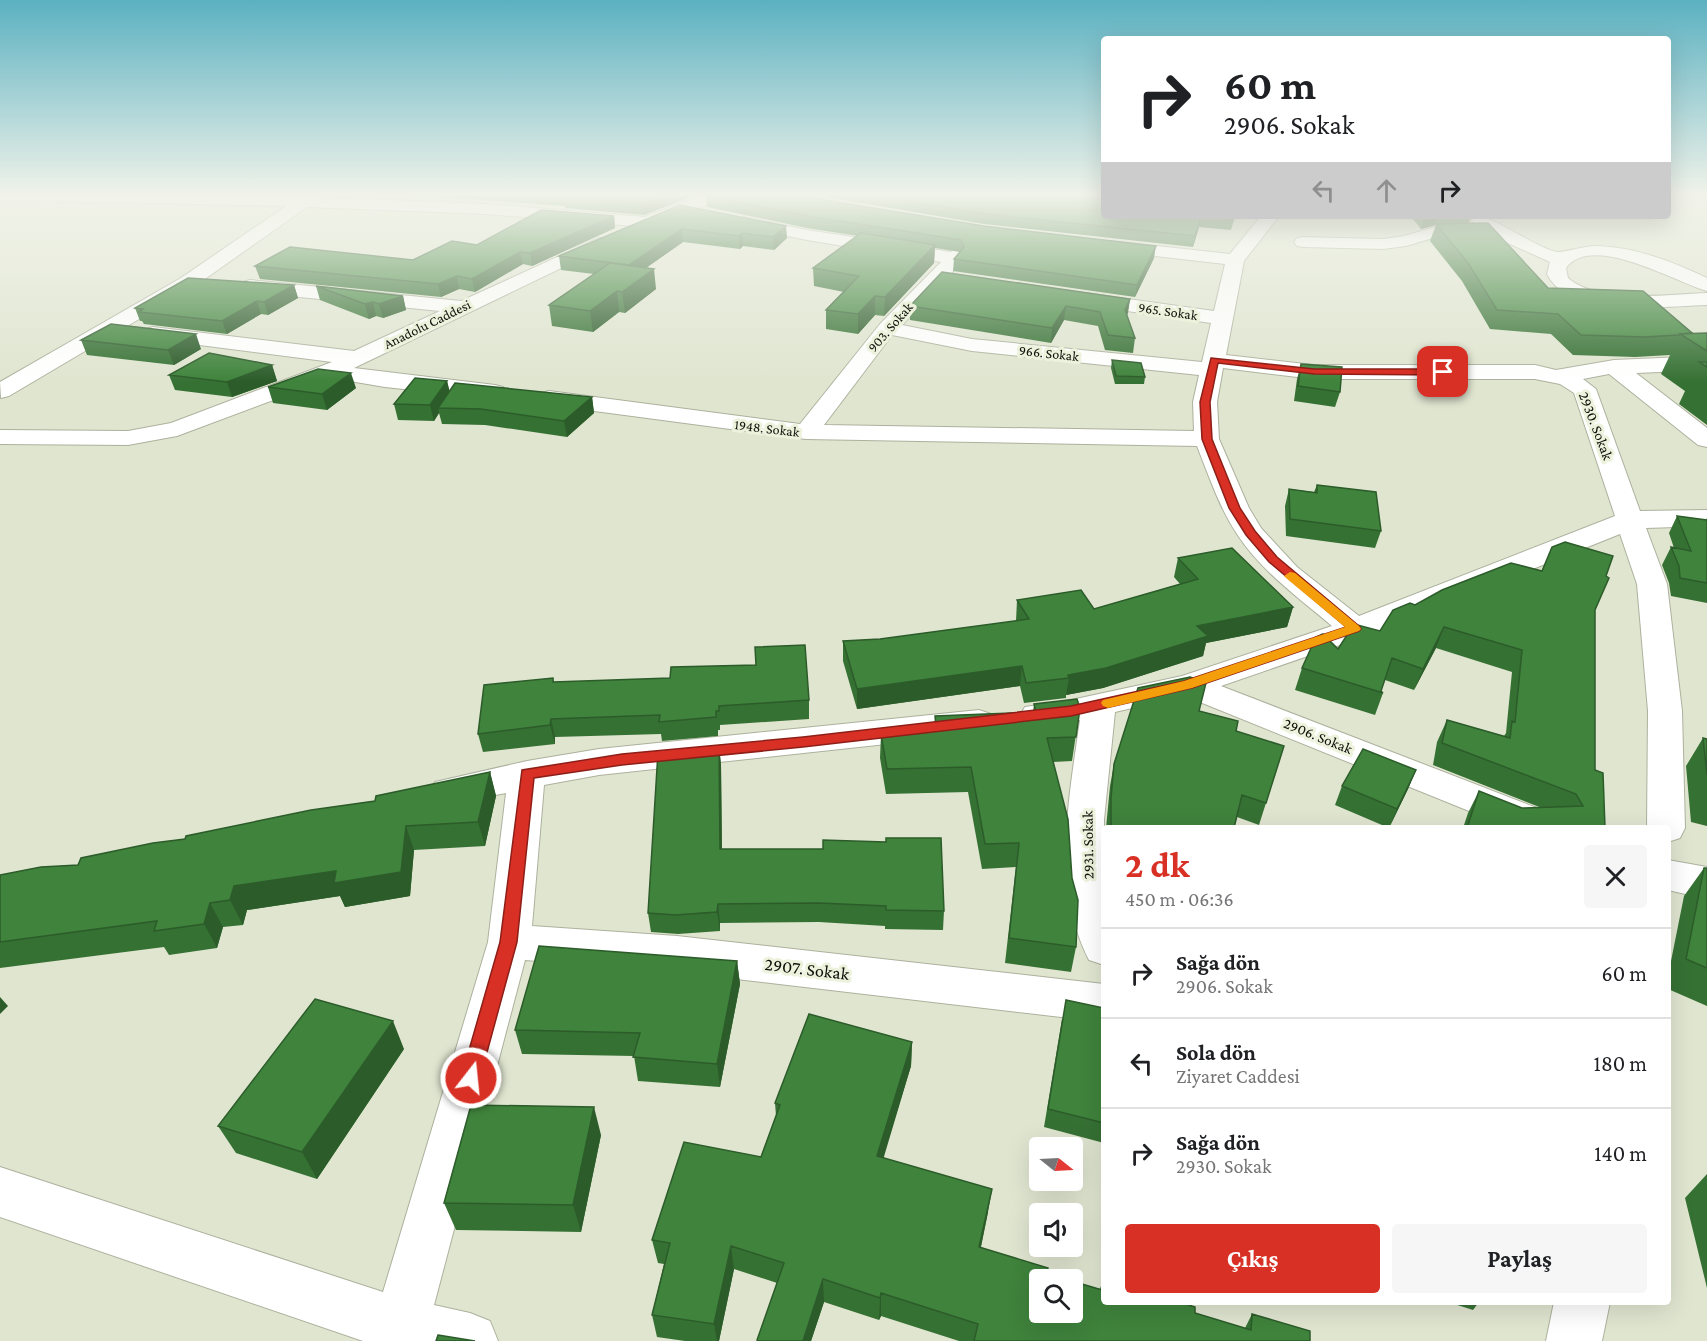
<!DOCTYPE html>
<html lang="tr">
<meta charset="utf-8">
<style>
:root{--surface:#fff;--page:#f6f6f6;--text:#202124;--muted:#757577;--line:#e0e0e0;--accent:#d93025}
body{margin:0;font-family:"Crimson Pro",serif;background:var(--page);color:var(--text);height:100vh;display:flex;flex-direction:column;font-size:22px;white-space:nowrap}
*{box-sizing:border-box;margin:0}
p{font-size:20px;color:var(--muted)}
.icon{flex:none;width:33px;height:33px;fill:none;stroke:currentColor;stroke-width:2;stroke-linecap:round;stroke-linejoin:round}
.map{position:relative;flex:1;overflow:hidden}
.side{position:absolute;left:1101px;top:825px;width:570px;height:480px;display:flex;flex-direction:column;background:var(--surface);border-radius:6px;box-shadow:0 6px 24px #0002}
.side>*{flex:none}
.top-card{position:absolute;left:1101px;top:36px;width:570px;height:183px;border-radius:6px;box-shadow:0 6px 24px #0002;background:#fff;color:var(--text);overflow:hidden}
.needle{width:39px;rotate:108deg}
.controls{position:absolute;left:1029px;top:1137px;display:grid;gap:12px}
.controls a{display:grid;place-items:center;width:54px;height:54px;border-radius:6px;background:var(--surface);box-shadow:0 6px 24px #0002;font-size:30px}
.pin{position:absolute;display:grid;place-items:center;width:51px;height:51px;color:#fff;margin:-26px;border-radius:12px;box-shadow:0 3px 9px #0006}
.me{position:absolute;width:66px;margin:-33px;rotate:16deg;stroke-linejoin:round;filter:drop-shadow(0 0 4px #0008)}
.turn{display:flex;align-items:center;gap:21px;height:126px;padding:0 24px;font-size:27px}
.turn .icon{width:78px;height:78px;stroke-width:2.5}
.turn b{display:block;font-size:42px;line-height:51px}
.lanes{display:flex;align-items:center;height:57px;padding:0 24px;background:#0003;justify-content:center;gap:30px;direction:ltr}
.lanes .off{opacity:.35}
.round{display:grid;place-items:center;flex:none;width:63px;height:63px;border-radius:6px;background:var(--page)}
.overview{display:flex;align-items:center;justify-content:space-between;height:102px;padding:0 24px}
h1{font-size:36px;font-weight:700;line-height:45px;color:var(--accent)}
.cta{display:flex;gap:12px;margin-top:auto;padding:12px 24px}
.cta a{flex:1;height:69px;border-radius:6px;background:var(--accent);color:#fff;font-size:24px;font-weight:700;line-height:69px;text-align:center}
.cta a+a{background:var(--page);color:var(--text)}
ul{padding:0;list-style:none}
li{display:flex;align-items:center;gap:18px;height:90px;padding:0 24px;border-top:2px solid var(--line)}
li div{flex:1}
li b{display:block;font-size:22px}
li em{font-style:normal}
.map>svg:first-child{display:block}
</style>
<div class="map">
<svg width="1707" height="1341" viewBox="0 0 1707 1341">
<rect width="100%" height="100%" fill="#e0e5d0"/>
<g fill="none" stroke-linecap="round" stroke-linejoin="round">
<g stroke="#acb19d" stroke-width="2">
<path id="minor" d="M0 194 300 197 310 194 315 197 485 204 645 217 706 194H730L728 197 647 227 485 214 307 207 195 286 9 396 1 398 0 382 181 278 286 206 0 200Z
M1261 216H1279L1244 261 1226 355 1314 365H1535L1556 370 1614 360 1707 356V370L1636 373 1707 428V447L1698 445 1609 374 1583 379 1596 389 1640 511 1707 510V526L1646 528 1667 584 1682 711 1685 828 1680 838 1668 842V828H1647L1648 711 1637 584 1620 534 1366 636 1221 686 1563 818 1568 828H1511L1185 696 1115 712 1104 820V965L1089 960C1051 887 1069 798 1080 720L1037 726 1025 723 1020 715 1025 707 1071 700 1182 676 1332 626C1299 598 1261 571 1237 534 1219 507 1209 476 1197 446L806 439 549 405 541 403 537 398 541 393 549 391 800 424 880 324 941 262 807 240 737 226 734 222 737 218 743 217 807 230 951 252 961 242H973L976 246 973 250 902 325 972 339 1202 362 1211 323 1085 305 1078 303 1075 299 1078 295 1085 293 1214 311 1225 264 1111 251 1105 250 1102 246 1105 242 1111 241 1230 254ZM892 335 972 351 1199 375 1193 402 1194 431 824 425ZM1223 368 1314 379H1535L1560 384 1574 393 1615 516 1359 616 1297 567 1261 528 1249 508 1219 439 1217 402Z
M1474 216C1494 215 1533 247 1557 252 1562 253 1587 245 1597 246 1636 247 1673 262 1707 278V291C1677 283 1592 232 1566 268L1568 278C1600 305 1668 294 1707 293V305C1665 306 1569 319 1547 274L1550 262 1497 238 1436 237 1406 246 1383 249 1303 247 1297 246 1294 242 1297 238 1303 237 1383 239 1404 236 1435 227H1480L1471 220Z
M599 238 605 239 608 243 605 247 354 368 495 385 503 387 507 392 503 397 495 399 385 387 332 378 177 436 128 445 0 444V430L128 431 171 423 332 362 153 339 146 337 142 333 146 329 153 327 354 351 440 311 250 292 243 290 240 286 243 282 250 280 461 301Z
M979 710 991 714 996 722 991 730 979 734 599 775 544 785 532 926 677 936 1104 984V1022L677 972 525 960 434 1305 470 1313 490 1321 498 1341H363L0 1217V1167L383 1292 488 942 506 793 448 804 435 800 429 791 435 782 527 761 599 749Z
M1668 860 1707 867V899L1668 890Z
M1554 1302H1610L1602 1341H1546Z"/>
</g>
<use href="#minor" fill="#fff" fill-rule="evenodd"/>
</g>
<path fill="#367134" d="M396 194H698L644 215 565 208V206Z
M809 194H1093L1092 196 1235 216 1231 230 1199 227 1193 247 984 224Z
M706 196 1154 258 1135 297 953 271 954 259 960 252 935 248 934 263 884 316 875 315 858 334 826 329V310L844 292 814 286 813 268 858 236 807 228 707 207Z
M680 205 787 238 774 250 743 246 740 249 683 242 646 268 656 289 625 313 619 312 593 332 552 326 549 305 594 274 561 270 559 256Z
M614 216 615 228 532 266 523 264 475 292 459 289 441 297 260 279 255 266 413 260Z
M1380 216H1471L1469 223 1548 288 1692 333H1707V425L1679 404 1685 391 1661 374 1670 355 1635 357 1573 355 1551 334 1490 329 1462 281 1430 241 1436 225 1421 229 1413 219 1381 217Z
M294 285 298 298 268 315 261 314 227 334 144 324 142 321H140L135 308Z
M316 286 403 296 406 310 383 318 376 316 369 319 320 300Z
M1130 299 1127 315 1135 338 1133 353 1105 350 1098 326 1064 320 1051 343 910 320V306Z
M81 340 201 349 174 365 87 355Z
M1112 360 1145 377 1144 384H1115L1111 368Z
M1301 364 1340 392 1335 407 1294 401 1297 379Z
M272 365 277 381 232 397 175 390 169 375Z
M447 381 449 391 592 397 594 413 567 437 485 425 442 424 439 413 434 421 398 420 394 404Z
M268 387 356 388 327 410 273 403Z
M1317 485 1381 531 1375 548 1286 536 1285 506 1289 489 1314 492Z
M1677 516 1706 520 1707 518V603L1671 596 1669 583 1662 565 1671 547 1674 548 1669 533Z
M1178 558 1293 607 1287 627 1206 643 1203 656 1103 688 1066 695V698L1024 703 1020 686 857 709 843 661V641L880 639 1016 621 1017 600 1094 609 1180 584 1174 577Z
M1415 605 1595 610V770L1605 828H1463L1468 813 1479 791 1522 808H1542L1433 765 1437 742 1447 720 1504 736 1506 733 1512 672 1436 648 1414 690 1385 680 1381 691 1383 693 1375 715 1295 690 1302 668 1338 649 1380 631Z
M553 678 554 682 809 700V719L720 725V730H718V736L662 741 661 734 555 737V744L483 752 478 734Z
M1034 704 1080 708 1072 761 1053 762 1076 947 1071 972 1005 963 1016 867 982 869 968 792 886 794 880 758 881 734 934 731 935 716 1033 712Z
M1199 712 1236 731 1284 746 1259 825 1237 817 1234 828H1106L1110 786 1114 764Z
M1703 738 1707 739V826L1691 822 1686 766Z
M719 746 721 765 722 849 944 911 943 930 885 929V926L819 922 720 923V931L678 934 651 932 648 913Z
M1416 770 1408 789 1389 828 1335 805 1342 786Z
M490 772 496 796 485 846 414 850 410 896 345 907 340 896 247 910 243 925 223 927 217 948 169 955 164 947 0 968V875L78 865 375 801Z
M1704 868H1707V1006L1668 989V976L1684 896Z
M737 961 740 984 720 1087 638 1081 634 1056 522 1054 515 1030Z
M1104 1008V1143L1044 1127 1062 1019Z
M912 1042 911 1066 883 1157 988 1212 981 1247 1047 1274 1100 1289 1104 1276 1195 1313 1245 1328 1252 1314 1310 1341H959L881 1316 879 1320 824 1302 811 1341H757L777 1283 734 1269 719 1341H685L657 1337 652 1315 664 1264 658 1263 652 1240 761 1157 776 1116 775 1103Z
M404 1049 317 1179 236 1153 218 1126Z
M601 1135 581 1232 456 1230 444 1203Z
M1707 1174V1288L1685 1198Z
M1448 1302H1479L1473 1310Z"/>
<path fill="#2c5c2a" d="M667 194H698L644 215 642 203Z
M614 216 615 228 532 266 530 253Z
M1201 216 1199 227 1193 247 1195 236Z
M1425 216H1438L1435 225 1421 229Z
M786 226 787 238 774 250 773 237Z
M682 229 683 242 630 279 628 266Z
M742 233 743 246 740 249 739 236Z
M935 245 934 263 884 316 885 297Z
M1156 246 1154 258 1135 297 1137 285Z
M520 252 523 264 475 292 472 279Z
M654 269 656 289 625 313 622 292Z
M457 276 459 289 441 297 438 284Z
M294 285 298 298 268 315 264 302Z
M617 291 619 312 593 332 590 311Z
M403 296 406 310 383 318 379 304Z
M875 296V315L858 334V314Z
M1130 299 1128 313 1123 324 1125 310Z
M257 301 261 314 227 334 222 321Z
M373 302 376 316 369 319 365 304Z
M1066 306 1064 320 1051 343 1052 328Z
M196 334 201 349 174 365 168 350Z
M272 365 277 381 232 397 227 382Z
M351 373 356 388 327 410 322 394Z
M447 381 451 396 438 408 439 413 434 421 430 405Z
M592 397 594 413 567 437 564 421Z
M1293 607 1287 627 1206 643 1203 656 1103 688 1066 695 1069 678 1068 675 1197 626Z
M1444 627 1436 648 1414 690 1423 669Z
M1022 666 1020 686 857 709V689Z
M551 719 555 737V744L550 725Z
M719 746 721 765 722 868 720 849Z
M1416 770 1408 789 1389 828 1397 809Z
M490 772 496 796 485 846 478 822Z
M406 826 414 850 410 896 345 907 340 896 247 910 243 925 230 900 234 886Z
M210 903 223 927 217 948 204 924Z
M718 904 720 923V931L717 912Z
M737 961 740 984 720 1087 717 1064Z
M0 997 8 1006 0 1014Z
M393 1021 404 1049 317 1179 302 1152Z
M912 1042 911 1066 877 1180V1156Z
M594 1107 601 1135 581 1232 573 1205Z
M992 1189 988 1212 976 1270 979 1247Z
M731 1246 734 1269 719 1341H717L714 1324Z
M823 1279 824 1302 811 1341H803Z
M881 1293V1316L879 1320 880 1298Z"/>
<path fill="#3f833c" stroke="#2c5c2a" stroke-width="1.5" d="M567 194H667L642 203 564 197 568 195Z
M710 194H788L984 226 1156 246 1137 285 954 259 964 247 961 240 807 216 706 196Z
M867 194H1092V196L1104 197V216H1235L1233 220 1201 216 1195 236 985 214Z
M680 205 786 226 773 237 742 233 739 236 682 229 629 265 559 256Z
M541 210 614 216 530 253 520 252 472 279 457 276 438 284 255 266 290 247 413 260 452 241 477 245Z
M1488 223 1548 288 1643 291 1692 333 1680 334 1679 335 1644 337 1581 335 1558 314 1497 310 1468 263 1436 224Z
M861 233 935 245 885 297 875 296 858 314 826 310 859 276 813 268Z
M610 263 654 269 622 292 617 291 590 311 549 305Z
M942 272 1130 299 1125 310 1135 338 1108 335 1100 312 1066 306 1052 328 910 306Z
M188 278 294 285 264 302 257 301 222 321 139 312 143 309 135 308Z
M316 286 403 296 379 304 373 302 365 304Z
M111 324 196 334 168 350 81 340Z
M1707 333V351L1680 334Z
M209 353 272 365 227 382 169 375Z
M1112 360 1141 363 1145 377 1116 376Z
M1699 362H1707V367Z
M1301 364 1342 367 1340 392 1298 386Z
M318 369 351 373 322 394 268 387Z
M415 378 447 381 430 405 394 404Z
M455 383 592 397 564 421 481 409 438 408Z
M1317 485 1376 492 1381 531 1290 519 1289 489 1317 493Z
M1677 516 1707 520V583L1680 578 1679 566 1671 547 1691 551Z
M1565 542 1613 556 1606 576 1609 578 1595 610V770L1603 773 1605 828H1467L1479 791 1522 808 1583 806 1576 794 1442 743 1447 720 1510 738 1512 721 1515 722 1522 650 1444 627 1423 669 1392 658 1381 691 1383 693 1302 668 1316 637 1323 634 1338 649 1354 624 1380 631 1393 610 1410 603 1415 605 1442 590 1511 563 1542 571 1552 547Z
M1232 548 1293 607 1197 626 1208 636 1106 668 1068 675 1069 678 1026 683 1022 666 857 689 843 641 880 639 1029 619 1017 600 1081 590 1094 609 1198 579 1178 558Z
M805 645 809 700 719 706V711H716V717L659 722 660 715 551 719 550 725 478 734 484 685 553 678V682L670 678 671 667 756 665 755 647Z
M1190 677 1206 683 1199 711 1238 721 1236 731 1284 746 1266 803 1242 795 1234 828H1111V798L1114 764 1138 688Z
M1077 699 1080 708 1076 737 1047 738 1068 819 1072 878 1078 900 1076 947 1009 938 1019 843 985 844 971 767 887 769 881 734 937 731 935 716 1036 712 1034 704Z
M1703 738 1707 739V775Z
M719 746 720 849H823V840L886 842V838H941L944 911 886 910V906L819 903 718 904 717 912 675 915 648 913 658 752Z
M1363 749 1416 770 1397 809 1342 786Z
M490 772 478 822 406 826 401 872 334 883 336 871 234 886 230 900 210 903 204 924 154 931 157 921 0 942V875L41 867 78 865 81 858 153 843 185 839 186 836 311 810 375 801 376 796Z
M1704 868H1707V968L1686 959Z
M539 946 737 961 717 1064 633 1057 640 1033 515 1030Z
M315 999 393 1021 302 1152 218 1126Z
M1066 1000 1104 1008V1123L1048 1109Z
M809 1014 912 1042 877 1156 992 1189 979 1247 1048 1268 1047 1274 1067 1280H1040V1312H1072V1281L1102 1290 1104 1277V1302H1180L1195 1307V1313L1251 1330 1252 1314 1310 1331V1341H974L978 1324 881 1293 880 1298 823 1279 803 1341H759L757 1340 784 1263 731 1246 714 1324 652 1315 670 1243 652 1240 684 1142 761 1157 780 1105 775 1103Z
M471 1105 594 1107 573 1205 444 1203Z
M438 1335 475 1341H436Z"/>
<linearGradient id="sky" x2="0" y2="1"><stop stop-color="#5bb1c1"/><stop offset="0.51" stop-color="#f1f3ea"/><stop offset="1" stop-color="#f1f3ea" stop-opacity="0"/></linearGradient>
<rect width="1707" height="382" fill="url(#sky)"/>
<path fill="#d93025" stroke="#8d1f18" stroke-width="1.5" d="M1211 358 1314 369H1443L1447 372 1443 375 1314 374 1218 363 1210 402 1212 439 1240 508 1255 531 1277 557 1359 626 1361 629 1359 631 1192 688 1071 716 803 747 622 765 534 778 517 942 480 1078 477 1084 471 1087 464 1084 461 1078 500 942 522 770 622 754 803 737 1071 706 1184 681 1346 627 1269 562 1246 535 1229 508 1202 439 1200 402Z"/>
<path fill="#f59e0b" d="M1290 572 1295 573 1359 626 1361 629 1359 631 1192 688 1108 708 1103 706 1101 703 1103 700 1184 681 1345 627 1286 578 1284 576Z"/>
<g text-anchor="middle" dominant-baseline="central" stroke-width="6" stroke-linejoin="round" paint-order="stroke">
<g font-size="14" fill="#0f1009" stroke="#edf2dd">
<text transform="translate(1168 311) rotate(8)">965. Sokak</text>
<text transform="translate(427 324) rotate(-26)">Anadolu Caddesi</text>
<text transform="translate(890 327) rotate(-49)">903. Sokak</text>
<text transform="translate(1049 353) rotate(6)">966. Sokak</text>
<text transform="translate(767 428) rotate(7)">1948. Sokak</text>
</g>
<g font-size="15" fill="#0f1009" stroke="#edf2dd">
<text transform="translate(1596 426) rotate(69)">2930. Sokak</text>
<text transform="translate(1318 736) rotate(22)">2906. Sokak</text>
<text transform="translate(1088 845) rotate(-91)">2931. Sokak</text>
</g>
<g font-size="18" fill="#0f1009" stroke="#edf2dd">
<text transform="translate(807 969) rotate(7)">2907. Sokak</text>
</g>
</g>
</svg>
<div class="controls">
<a><svg class="needle" viewBox="-14 -14 28 28"><path d="M0-13l5 13h-10z" fill="#e53935"/><path d="M0 13l5-13h-10z" fill="#757577"/></svg></a>
<a><svg class="icon" aria-label="sound" viewBox="0 0 24 24"><path d="M4 9h4l5-4v14l-5-4H4zM17 9q2 3 0 6"/></svg></a>
<a><svg class="icon" aria-label="search" viewBox="0 0 24 24"><circle cx="10" cy="10" r="6"/><path d="M15 15l6 6"/></svg></a>
</div>
<div class="pin" style="left:1443px;top:372px;background:#d93025"><svg class="icon" aria-label="arrive" viewBox="0 0 24 24"><path d="M6 21V4h12l-3 4 3 4H6"/></svg></div>
<svg class="me" style="left:471px;top:1078px" viewBox="-20 -20 40 40"><circle r="17" fill="#d93025" stroke="#fff" stroke-width="3"/><path d="M0-11L8 9 0 5-8 9z" fill="#fff"/></svg>
<div class="top-card">
<div class="turn"><svg class="icon" aria-label="right" viewBox="0 0 24 24"><path d="M7 20v-9h11M14 6l5 5-5 5"/></svg><div><b>60 m</b>2906. Sokak</div></div>
<div class="lanes"><svg class="icon off" aria-label="left" viewBox="0 0 24 24"><path d="M17 20v-9H6M10 6l-5 5 5 5"/></svg><svg class="icon off" aria-label="ahead" viewBox="0 0 24 24"><path d="M12 20V5M6 11l6-6 6 6"/></svg><svg class="icon" aria-label="right" viewBox="0 0 24 24"><path d="M7 20v-9h11M14 6l5 5-5 5"/></svg></div>
</div>
<section class="side">
<div class="overview"><div><h1>2 dk</h1><p>450 m · 06:36</p></div><a class="round"><svg class="icon" aria-label="close" viewBox="0 0 24 24"><path d="M6 6l12 12M18 6L6 18"/></svg></a></div>
<ul>
<li><svg class="icon" aria-label="right" viewBox="0 0 24 24"><path d="M7 20v-9h11M14 6l5 5-5 5"/></svg><div><b>Sağa dön</b><p>2906. Sokak</p></div><em>60 m</em></li>
<li><svg class="icon" aria-label="left" viewBox="0 0 24 24"><path d="M17 20v-9H6M10 6l-5 5 5 5"/></svg><div><b>Sola dön</b><p>Ziyaret Caddesi</p></div><em>180 m</em></li>
<li><svg class="icon" aria-label="right" viewBox="0 0 24 24"><path d="M7 20v-9h11M14 6l5 5-5 5"/></svg><div><b>Sağa dön</b><p>2930. Sokak</p></div><em>140 m</em></li>
</ul>
<div class="cta"><a>Çıkış</a><a>Paylaş</a></div>
</section>
</div>
